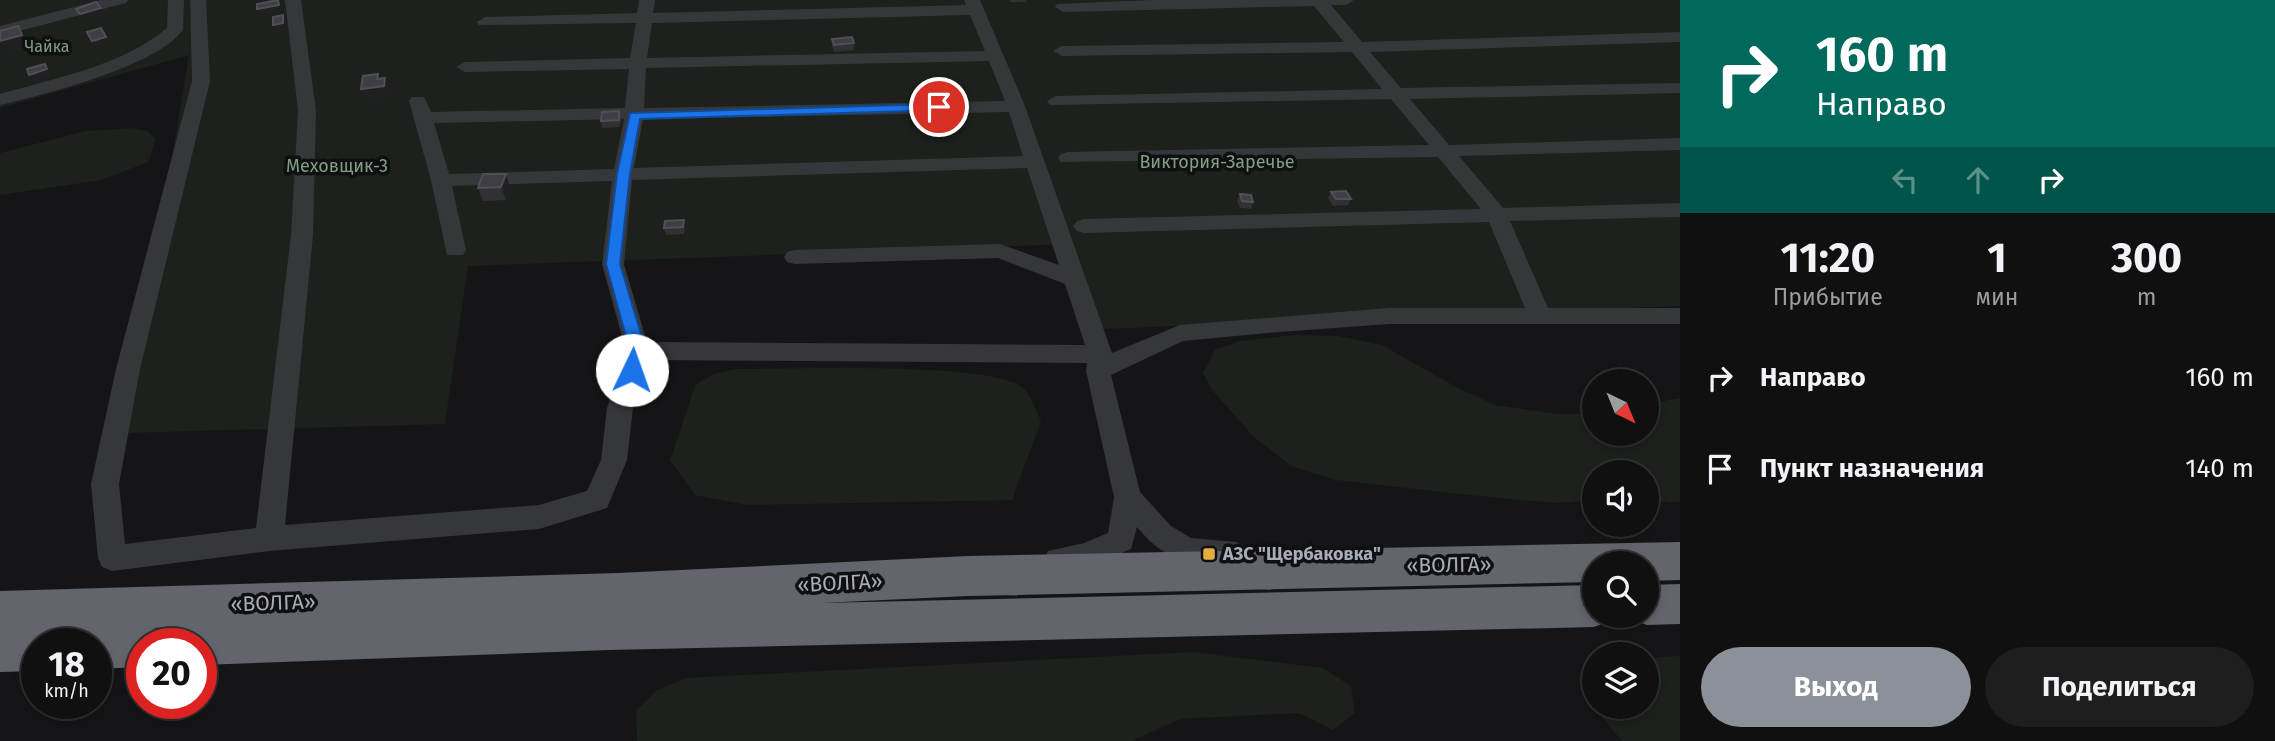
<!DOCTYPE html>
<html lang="ru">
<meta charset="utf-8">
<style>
:root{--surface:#101011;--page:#1e1e1f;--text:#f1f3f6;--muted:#9c9d9f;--line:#303031;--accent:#8c9099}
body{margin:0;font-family:"Fira Sans",sans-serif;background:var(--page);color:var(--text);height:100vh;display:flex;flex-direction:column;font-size:26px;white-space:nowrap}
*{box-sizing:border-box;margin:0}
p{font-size:23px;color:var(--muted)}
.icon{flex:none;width:38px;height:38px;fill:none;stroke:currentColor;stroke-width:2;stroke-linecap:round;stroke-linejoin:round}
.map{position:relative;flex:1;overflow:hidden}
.sheet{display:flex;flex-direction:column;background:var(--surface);width:595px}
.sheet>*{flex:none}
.banner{background:#00695c;color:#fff;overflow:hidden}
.needle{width:46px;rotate:137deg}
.tools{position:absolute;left:1582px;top:369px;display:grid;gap:14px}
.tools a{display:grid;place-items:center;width:77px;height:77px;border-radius:50%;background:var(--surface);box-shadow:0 4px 10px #0003,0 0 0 2px var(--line);font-size:35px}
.speed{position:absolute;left:21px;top:628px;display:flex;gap:14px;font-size:35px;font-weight:700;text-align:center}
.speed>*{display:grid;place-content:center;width:91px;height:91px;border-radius:50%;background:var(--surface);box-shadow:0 4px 10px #0003,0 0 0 2px var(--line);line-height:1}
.speed small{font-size:18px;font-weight:400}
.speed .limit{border:10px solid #d22;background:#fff;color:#111}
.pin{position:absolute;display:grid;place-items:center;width:60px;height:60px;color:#fff;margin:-30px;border:4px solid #fff;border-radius:50%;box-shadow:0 2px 7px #0007}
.me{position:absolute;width:77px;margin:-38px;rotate:3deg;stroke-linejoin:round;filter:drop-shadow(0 0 5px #0008)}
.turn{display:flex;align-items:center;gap:24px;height:147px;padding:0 21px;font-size:32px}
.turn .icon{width:91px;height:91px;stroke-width:2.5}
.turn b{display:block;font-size:49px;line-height:60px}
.lanes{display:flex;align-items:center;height:66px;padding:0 21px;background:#0003;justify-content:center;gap:35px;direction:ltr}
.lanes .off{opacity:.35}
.eta{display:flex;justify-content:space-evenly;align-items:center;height:119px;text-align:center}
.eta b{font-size:42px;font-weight:700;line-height:49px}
.primary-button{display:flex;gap:14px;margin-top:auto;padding:14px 21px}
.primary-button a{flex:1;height:80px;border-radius:42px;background:var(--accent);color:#fff;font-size:28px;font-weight:700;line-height:80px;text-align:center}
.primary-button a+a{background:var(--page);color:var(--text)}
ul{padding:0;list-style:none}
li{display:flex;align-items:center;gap:21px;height:91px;padding:0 21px}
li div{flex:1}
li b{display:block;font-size:26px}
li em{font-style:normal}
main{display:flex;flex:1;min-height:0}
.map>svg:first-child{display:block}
</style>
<main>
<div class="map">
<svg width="1680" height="741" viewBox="0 0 1680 741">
<rect width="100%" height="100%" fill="#151517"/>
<path fill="#1c211c" d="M0 0H1680V306L1103 329 1073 244 468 266 445 424 127 433 189 55 0 108Z
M132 128 147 131 156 139 148 162 102 180 0 195V153L86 131Z
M1293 335 1339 336 1382 345 1458 388 1495 405 1558 414H1584L1594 411V434H1647V404L1680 398V502H1647V472H1594V501L1553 503 1460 494 1336 480 1291 466 1254 437 1213 391 1203 373 1215 350 1241 341Z
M737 369C785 369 995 361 1023 388 1031 396 1036 411 1041 421L1012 500 748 505 695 495 670 460 695 385 714 374Z
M1193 652 1323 668 1351 686 1355 713 1333 730 1299 713 1180 719 1132 741H637L636 711 657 690 686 678Z
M1680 656V741H1622L1602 717 1600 707H1647V658Z"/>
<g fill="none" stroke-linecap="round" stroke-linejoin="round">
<path fill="#36373b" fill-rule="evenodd" d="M101 0H128L126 3 0 36V26Z
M168 0H184L183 30C155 67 46 94 0 105V94C55 78 122 66 167 28Z
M190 0H206L210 81 140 369 119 484 125 544 256 528 291 235 298 110 285 0H301L316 110 313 235 285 525 539 505 587 491 601 460 607 408 626 351 602 264 612 181 452 186 466 250 463 255H447L431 180 409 101 412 97H424L431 112 625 108 629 69 465 72 456 67 465 62 630 58 636 23 479 25 477 22 485 17 637 13 639 0H655L653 13 966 5 964 0H980L1025 106 1112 353 1180 325 1389 308H1525L1489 222 1084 233 1077 231 1073 226 1077 221 1084 219 1481 209 1438 157 1061 162 1058 158 1061 154 1068 152 1429 145 1391 99 1050 105 1047 101 1056 96 1382 89 1352 52 1062 56 1053 51 1062 46 1344 42 1314 6 1063 12 1055 7 1057 4 1153 0H1354L1346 5H1331L1362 42 1680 32V42L1370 52 1401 88 1680 83V93L1410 99 1449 145 1680 138V150L1459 156 1503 208 1680 203V217L1510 221 1548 308H1680V324H1389L1267 333 1183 341 1111 375 1140 492 1171 526 1191 538 1236 542 1246 546 1250 555 1246 564C1235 568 1226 567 1214 565 1178 562 1160 555 1137 527L1131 549C1107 559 1075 579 1048 569L1044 560 1048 551 1084 543 1108 533 1114 497 1086 371 1087 363 647 360 633 408 627 460 607 508 539 529 269 551 112 571 102 567 98 558 91 484 116 369 192 81ZM970 15 985 51 647 58 652 23ZM989 61 1005 101 644 108 646 68ZM1009 112 1023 156 634 168 643 119ZM624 119 614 169 449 174 434 123ZM1027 168 1059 265 1000 244 795 250 787 252 784 257 787 262 795 264 998 258 1065 284 1085 345 647 342 624 264 632 180Z"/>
<path fill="#63656c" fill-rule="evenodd" d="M1680 542V580L1647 581V564H1594V582L968 596 820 603 1594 585V616H1612L1610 621 1594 627 609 650 201 665V644H142V667L96 669V644H74L80 632 83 630 48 631 53 634 58 644H37V671L0 672V591L618 573 968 556ZM171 627 168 629 163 640 158 630 154 628Z
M1680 584V624L1647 625 1631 619 1630 616H1647V585Z"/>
</g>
<path fill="#313135" d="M1010 0H1026V2H1010Z
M832 39 854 43V50L834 52 832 46Z
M621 117 620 127 602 128 601 121Z
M510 187 506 200 483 201 478 188Z
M1331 192 1351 199 1348 205 1333 206 1328 198Z
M1240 194 1253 202 1251 209 1240 208 1237 201Z
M685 227 684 234 666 235 664 228Z"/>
<path fill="#202023" d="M65 0H80L67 4Z
M262 0H281L278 1 281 7V11L260 15 257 9 264 3Z
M101 8 105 14 84 20 80 14Z
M0 14 5 22 0 24Z
M283 15 286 22V29L276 31 273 25Z
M18 26 27 39 31 47 9 53 0 41Z
M101 28 110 43 96 47 92 41Z
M45 64 52 76 34 81 29 75Z
M378 74 383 86 385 78 390 91 389 99 367 102 361 89 377 79Z
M506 174 510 187 506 200 501 187Z"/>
<path fill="#3e3e43" stroke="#4e5055" stroke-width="2" d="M278 0 279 5 257 9V4Z
M96 2 101 8 80 14 76 9Z
M283 15V23L273 25V17Z
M18 26 22 35 0 41V31Z
M101 28 106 37 92 41 87 32Z
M852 37 854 43 834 45 832 39Z
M45 64 47 69 29 75 27 69Z
M378 74 377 79 385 78 384 86 361 89 363 76Z
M619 111V120L601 121 602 112Z
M483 174H506L501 187 478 188Z
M1346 191 1351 199H1336L1331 192Z
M1240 194 1251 195 1253 202 1242 201Z
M684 220 683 227 664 228 665 221Z"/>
<path fill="#1a73e8" stroke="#114b97" stroke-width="2" d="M939 104 943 105V110L640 119 630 174 620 264 646 351 637 374H626L624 370 630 351 606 264 617 174 630 113Z"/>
<rect fill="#e3ad41" stroke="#101012" stroke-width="2.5" x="1202" y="547" width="14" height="14" rx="3.5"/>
<g text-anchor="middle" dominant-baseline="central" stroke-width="7" stroke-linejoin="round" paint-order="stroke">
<g font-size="16" fill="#819f83" stroke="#101012">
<text x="47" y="46">Чайка</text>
</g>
<g font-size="18" fill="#819f83" stroke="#101012">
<text x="1217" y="162">Виктория-Заречье</text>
<text x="337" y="166">Меховщик-3</text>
</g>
<g font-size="18" font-weight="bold" fill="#a8acb6" stroke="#101012" text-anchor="start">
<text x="1223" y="554">АЗС "Щербаковка"</text>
</g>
<g font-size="21" fill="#a8acb6" stroke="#101012">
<text transform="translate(1449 565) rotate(-1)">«ВОЛГА»</text>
<text transform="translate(840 583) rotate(-3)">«ВОЛГА»</text>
<text transform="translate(273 603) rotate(-2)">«ВОЛГА»</text>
</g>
</g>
</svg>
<div class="tools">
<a><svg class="needle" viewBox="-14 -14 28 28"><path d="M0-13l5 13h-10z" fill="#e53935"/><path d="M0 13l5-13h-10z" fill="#9c9d9f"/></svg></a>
<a><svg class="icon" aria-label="sound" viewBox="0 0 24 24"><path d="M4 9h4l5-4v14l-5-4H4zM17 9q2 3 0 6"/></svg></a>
<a><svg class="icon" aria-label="search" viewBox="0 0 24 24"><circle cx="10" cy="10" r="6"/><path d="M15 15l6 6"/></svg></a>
<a><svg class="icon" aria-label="layers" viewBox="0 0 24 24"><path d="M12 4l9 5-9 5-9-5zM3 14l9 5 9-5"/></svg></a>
</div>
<div class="speed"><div>18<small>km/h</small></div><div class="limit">20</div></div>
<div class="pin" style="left:939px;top:107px;background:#d93025"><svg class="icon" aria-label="arrive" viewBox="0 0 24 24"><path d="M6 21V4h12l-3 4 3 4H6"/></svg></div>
<svg class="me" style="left:632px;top:370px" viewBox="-20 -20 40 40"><circle r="19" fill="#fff"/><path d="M0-13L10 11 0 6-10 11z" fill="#1a73e8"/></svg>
</div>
<section class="sheet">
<div class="banner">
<div class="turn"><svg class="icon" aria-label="right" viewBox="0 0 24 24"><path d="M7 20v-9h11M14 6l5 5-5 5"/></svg><div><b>160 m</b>Направо</div></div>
<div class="lanes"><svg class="icon off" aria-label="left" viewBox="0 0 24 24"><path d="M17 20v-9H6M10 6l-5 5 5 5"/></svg><svg class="icon off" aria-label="ahead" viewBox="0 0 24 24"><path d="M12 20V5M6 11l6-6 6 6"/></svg><svg class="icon" aria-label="right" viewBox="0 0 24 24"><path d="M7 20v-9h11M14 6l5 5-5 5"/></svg></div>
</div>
<div class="eta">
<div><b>11:20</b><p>Прибытие</p></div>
<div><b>1</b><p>мин</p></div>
<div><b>300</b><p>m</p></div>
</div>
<ul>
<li><svg class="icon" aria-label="right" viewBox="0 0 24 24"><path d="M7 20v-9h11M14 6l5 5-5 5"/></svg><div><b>Направо</b></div><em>160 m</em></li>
<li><svg class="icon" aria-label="arrive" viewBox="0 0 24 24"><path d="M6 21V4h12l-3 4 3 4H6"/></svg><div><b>Пункт назначения</b></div><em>140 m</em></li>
</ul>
<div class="primary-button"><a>Выход</a><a>Поделиться</a></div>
</section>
</main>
